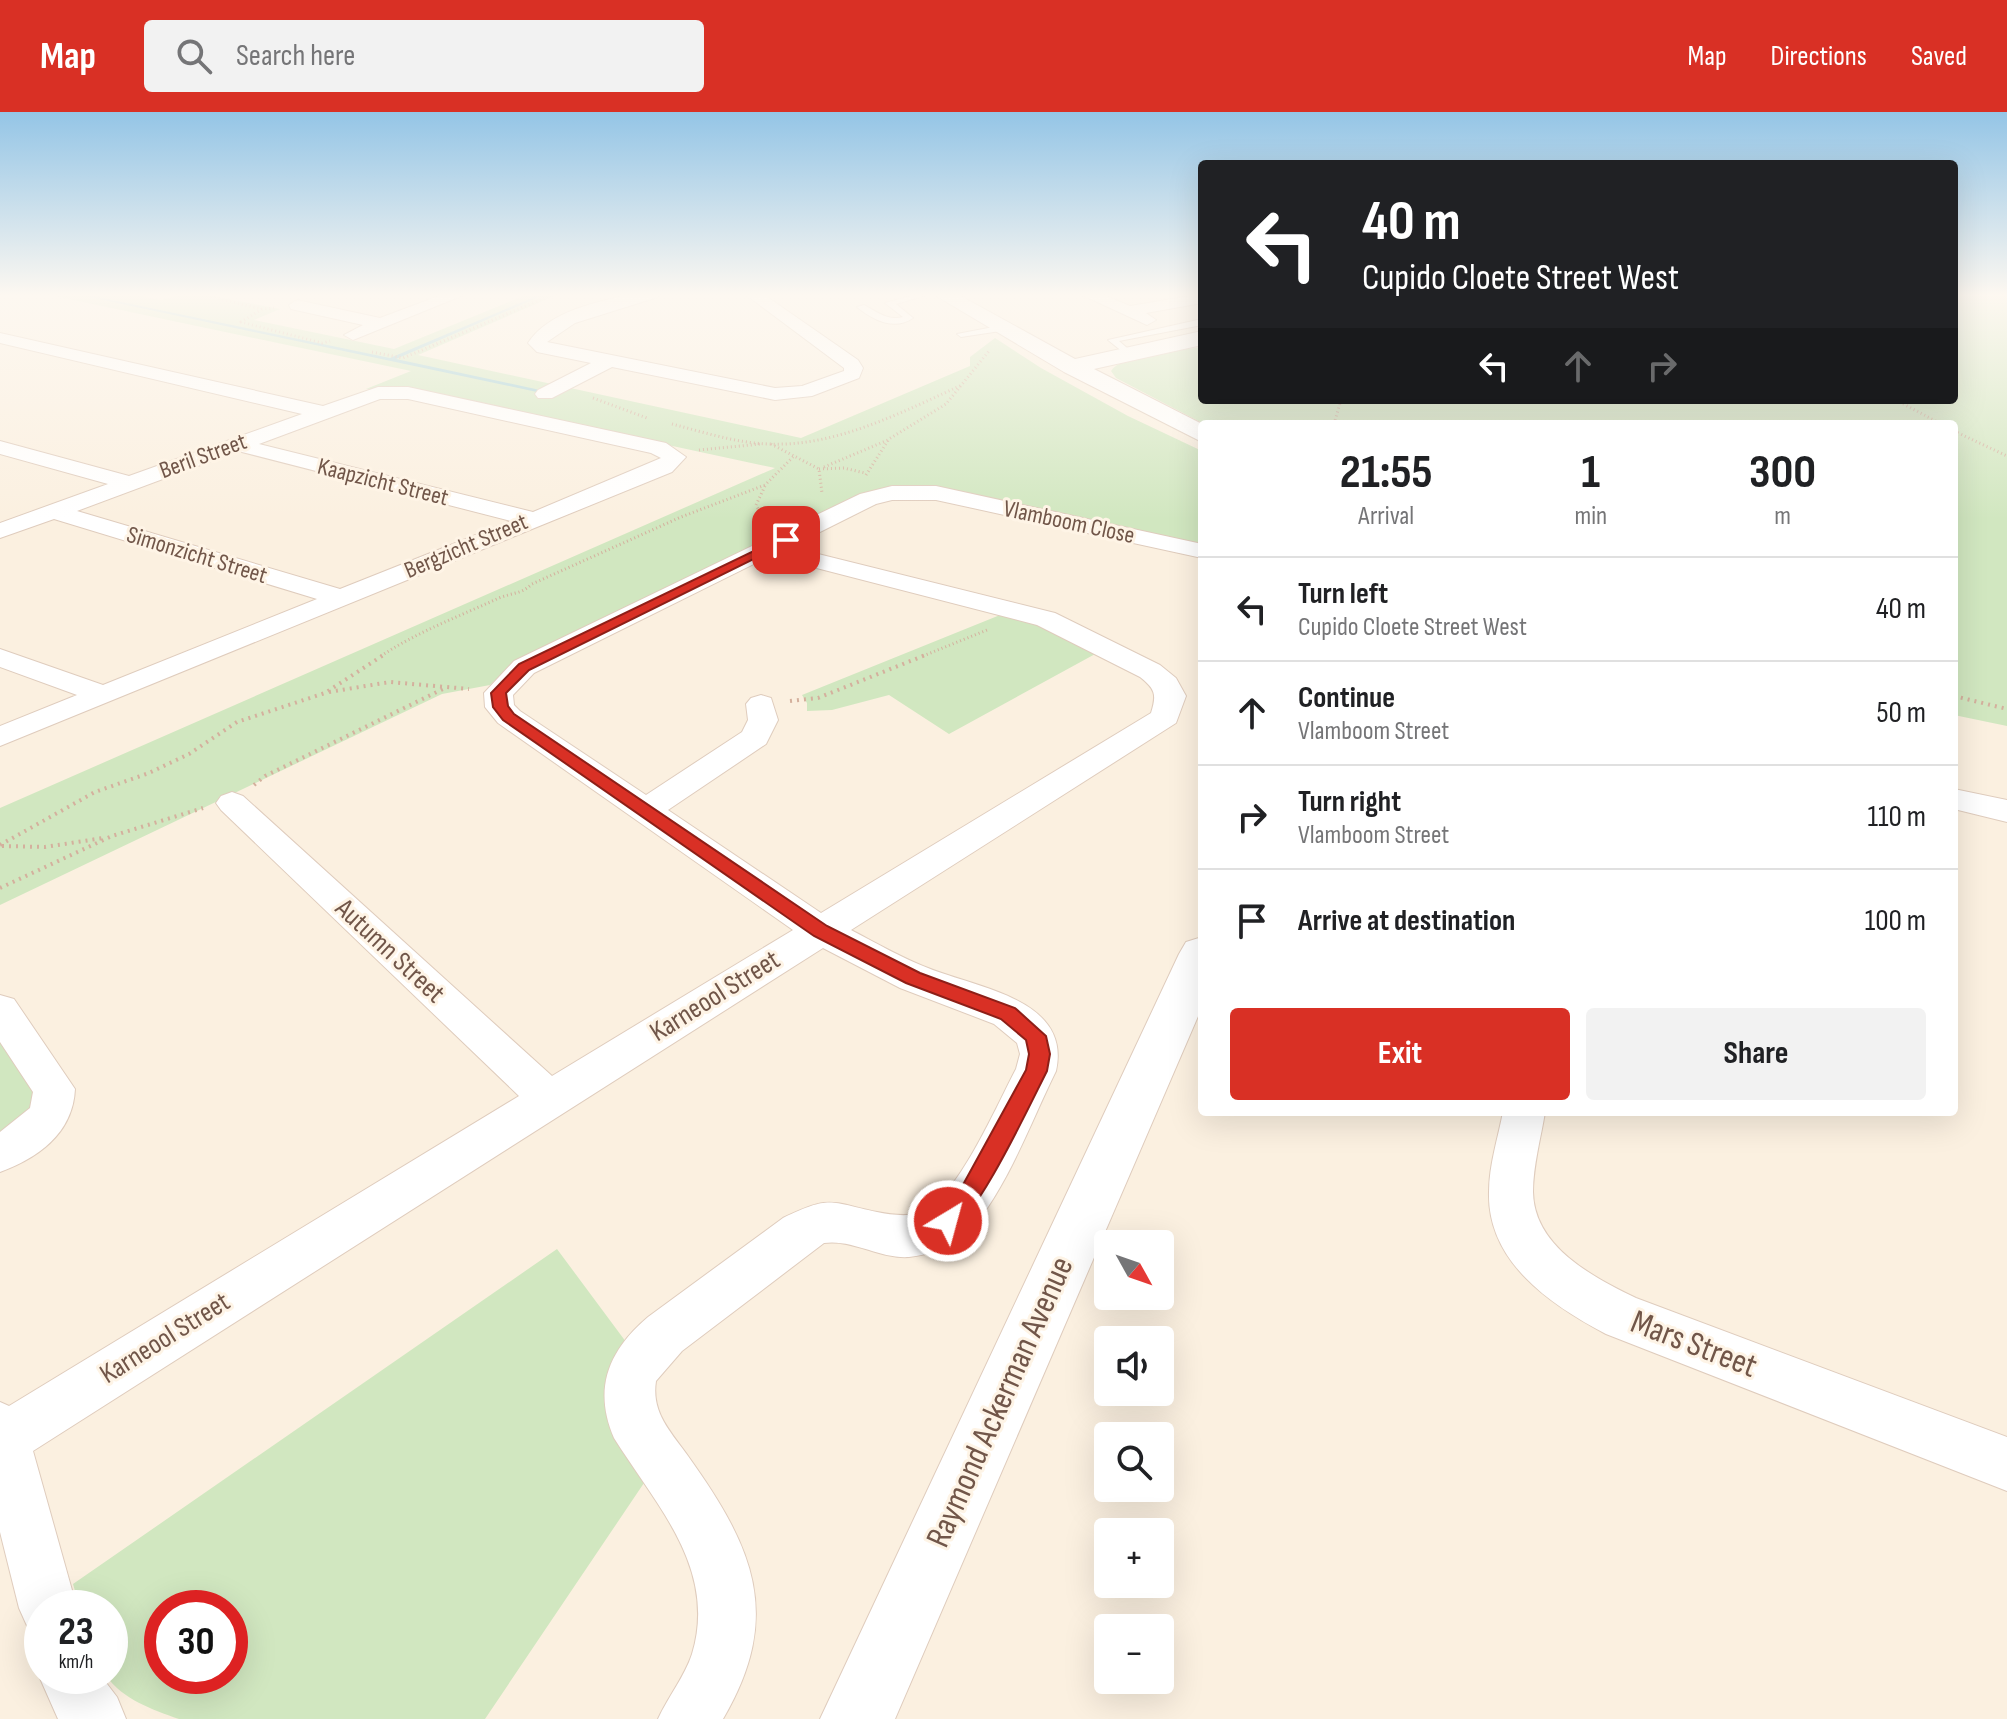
<!DOCTYPE html>
<meta charset="utf-8">
<style>
:root{--surface:#fff;--page:#f2f2f2;--text:#202124;--muted:#757577;--line:#e0e0e0;--accent:#d93025}
body{margin:0;font-family:"Sofia Sans Condensed",sans-serif;background:var(--page);color:var(--text);height:100vh;display:flex;flex-direction:column;font-size:30px;white-space:nowrap}
*{box-sizing:border-box;margin:0}
p{font-size:26px;color:var(--muted)}
.icon{flex:none;width:44px;height:44px;fill:none;stroke:currentColor;stroke-width:2;stroke-linecap:round;stroke-linejoin:round}
.map{position:relative;flex:1;overflow:hidden}
.details{position:absolute;left:1198px;top:308px;width:760px;height:696px;display:flex;flex-direction:column;background:var(--surface);border-radius:8px;box-shadow:0 8px 32px #0002}
.details>*{flex:none}
.guide{position:absolute;left:1198px;top:48px;width:760px;height:244px;border-radius:8px;box-shadow:0 8px 32px #0002;background:#202124;color:#fff;overflow:hidden}
.needle{width:52px;rotate:130deg}
.controls{position:absolute;left:1094px;top:1118px;display:grid;gap:16px}
.controls a{display:grid;place-items:center;width:80px;height:80px;border-radius:8px;background:var(--surface);box-shadow:0 8px 32px #0002;font-size:40px}
.speed{position:absolute;left:24px;top:1478px;display:flex;gap:16px;font-size:40px;font-weight:700;text-align:center}
.speed>*{display:grid;place-content:center;width:104px;height:104px;border-radius:50%;background:var(--surface);box-shadow:0 8px 32px #0002;line-height:1}
.speed small{font-size:20px;font-weight:400}
.speed .limit{border:12px solid #d22;background:#fff;color:#111}
.pin{position:absolute;display:grid;place-items:center;width:68px;height:68px;color:#fff;margin:-34px;border-radius:16px;box-shadow:0 4px 12px #0006}
.me{position:absolute;width:88px;margin:-44px;rotate:37deg;stroke-linejoin:round;filter:drop-shadow(0 0 6px #0008)}
.turn{display:flex;align-items:center;gap:28px;height:168px;padding:0 32px;font-size:36px}
.turn .icon{width:104px;height:104px;stroke-width:2.5}
.turn b{display:block;font-size:56px;line-height:68px}
.lanes{display:flex;align-items:center;height:76px;padding:0 32px;background:#0003;justify-content:center;gap:40px;direction:ltr}
.lanes .off{opacity:.35}
.eta{display:flex;justify-content:space-evenly;align-items:center;height:136px;text-align:center}
.eta b{font-size:48px;font-weight:700;line-height:56px}
.primary-button{display:flex;gap:16px;margin-top:auto;padding:16px 32px}
.primary-button a{flex:1;height:92px;border-radius:8px;background:var(--accent);color:#fff;font-size:32px;font-weight:700;line-height:92px;text-align:center}
.primary-button a+a{background:var(--page);color:var(--text)}
ul{padding:0;list-style:none}
li{display:flex;align-items:center;gap:24px;height:104px;padding:0 32px;border-top:2px solid var(--line)}
li div{flex:1}
li b{display:block;font-size:30px}
li em{font-style:normal}
header{display:flex;align-items:center;gap:48px;box-sizing:border-box;height:112px;padding:0 40px;background:var(--accent);color:#fff}
header strong{font-size:38px}
nav{display:flex;gap:44px;margin-inline-start:auto;font-size:28px}
.search{width:560px;height:72px;background:var(--page);display:flex;align-items:center;gap:20px;box-sizing:border-box;padding:0 28px;border-radius:8px;color:var(--muted);font-size:30px}
.map>svg:first-child{display:block}
</style>
<header>
<strong>Map</strong>
<div class="search"><svg class="icon" aria-label="search" viewBox="0 0 24 24"><circle cx="10" cy="10" r="6"/><path d="M15 15l6 6"/></svg>Search here</div>
<nav><a>Map</a><a>Directions</a><a>Saved</a></nav>
</header>
<div class="map">
<svg width="2007" height="1607" viewBox="0 0 2007 1607">
<rect width="100%" height="100%" fill="#fbf0e0"/>
<path fill="#d1e7c0" fill-rule="evenodd" d="M45 182H130L161 188 181 182H203L280 197 254 208 394 237 528 182H559L418 243 801 326 970 254V245L995 226 1041 256 1128 304 1202 339V434L910 376 507 557 490 573 442 582 0 793V696L775 356 404 276 366 277 411 259Z
M1954 182H2007V614L1954 603V312H1204L1116 266 1111 259C1121 242 1181 238 1202 235V288H1954Z
M1005 501 1027 507 1097 541 949 622 889 583 832 598 807 599V591L802 583Z
M0 929 36 985V995L0 1028Z
M557 1137 629 1234 646 1368 485 1607H179C151 1597 124 1588 106 1564H110V1496H80L73 1472ZM162 1496H230V1564H162Z"/>
<g fill="none" stroke-linecap="round" stroke-linejoin="round">
<path fill="#9dced5" fill-rule="evenodd" d="M75 182H83L390 246 541 182H546L396 247 540 278 537 280Z"/>
<g stroke="#dfccbd" stroke-width="2">
<path id="service" d="M918 182H930L896 192 913 206C894 219 873 208 857 195L864 193C877 200 888 209 903 205L885 191Z
M1202 207V213L1119 229 1134 242 1129 245 1108 228Z
M1004 213 1007 218 961 225 957 222Z"/>
</g>
<g stroke="#dfccbd" stroke-width="2">
<path id="minor" d="M444 182H466L353 228 344 223 363 213 291 197 289 193 297 188 380 206Z
M632 182H660L658 185 575 211 547 230 775 276 802 274 844 259V256L745 182H763L858 248 863 256 859 266 812 284 775 288 612 255 552 286H538L535 282 538 278 591 251 537 240 528 231C549 199 597 190 632 182Z
M1080 182H1101L1130 194 1202 182V191L1146 201 1156 208 1147 213Z
M0 221 323 294 378 275H408L666 331 686 345 672 360 0 634V614L77 583 0 555V537L103 573 317 487 54 407 0 426V411L108 372 0 342V329L129 364 302 302 0 231ZM380 287H408L651 341 661 346 533 400 259 332ZM238 339 511 409 340 477 77 399Z
M892 374H936L1202 432V446L936 388H892L876 392 790 435 1055 501 1160 553 1176 566 1186 584 1176 611 851 818C876 831 902 846 928 856 977 876 1072 887 1056 959 1032 1007 1004 1085 966 1122 953 1135 928 1143 909 1145 880 1147 853 1127 824 1131L682 1239 656 1269C651 1301 671 1320 688 1344 753 1435 784 1503 723 1607H658C668 1585 685 1564 692 1542 718 1457 656 1393 614 1326 593 1277 608 1239 648 1205L783 1106C831 1083 829 1090 877 1100 892 1103 913 1106 926 1098 960 1079 997 993 1016 957L1020 942 1017 931 994 912 900 876 823 836 33 1339 77 1496H42V1522L28 1516 19 1496 0 1420V1290L9 1294 519 984 221 698 216 691 221 684 232 680 243 684 552 964 793 818 498 611 485 595 484 581 514 549 860 382ZM770 444 1037 513 1140 565C1155 577 1157 582 1151 601L821 801 668 698 766 632 778 608 771 586 761 583 751 586 746 592 748 608 742 620 646 683 520 599 514 593 513 583 534 561Z
M1954 677 2007 688V710L1954 697Z
M0 883 14 887 75 977C73 1021 38 1046 0 1060V1020L30 996 33 980 0 930Z
M1503 1000H1545C1541 1026 1533 1053 1533 1080 1534 1135 1593 1165 1636 1186L2007 1325V1379L1606 1222C1551 1193 1487 1150 1489 1080 1489 1053 1498 1026 1503 1000Z
M42 1557V1564H101L117 1585 126 1607H58L39 1564Z"/>
</g>
<g stroke="#dfccbd" stroke-width="2">
<path id="tertiary" d="M933 182H957L1075 247 1202 219V233L1094 257 1202 312V330L1064 260Z
M1202 825V895L895 1607H820L1179 842 1186 830Z"/>
</g>
<path stroke="#d4b09d" stroke-width="3" stroke-dasharray="1 3" stroke-linecap="butt" d="M199 182 262 197 274 196
M262 197 241 210 322 231 330 229
M372 240 403 246 554 182
M593 286 647 306
M1896 288 1941 312
M672 312C703 320 736 331 769 332 836 335 902 300 962 273
M1334 312 1341 288
M1954 319 2007 344
M771 332 819 357 822 381
M699 338 761 332
M824 355 888 328
M819 357 844 356 865 361
M866 363 889 327 946 292 989 239
M765 374 756 393 766 411
M381 544C417 520 460 504 499 486 511 481 522 482 532 472L681 405 765 373 795 343
M923 544 987 518"/>
<path stroke="#d4b09d" stroke-width="4" stroke-dasharray="2 5" stroke-linecap="butt" d="M329 580 390 570 446 575
M1954 584 2007 597
M790 589 818 586 928 542
M254 673 265 664 447 575 469 577
M0 733 95 680 149 661 189 642 237 610 325 581 385 542
M2 734 45 735 103 726
M0 776 112 724 203 696"/>
<use href="#service" fill="#fff" fill-rule="evenodd"/>
<use href="#minor" fill="#fff" fill-rule="evenodd"/>
<use href="#tertiary" fill="#fff" fill-rule="evenodd"/>
</g>
<linearGradient id="sky" x2="0" y2="1"><stop stop-color="#94c5e6"/><stop offset="0.45" stop-color="#fdf8f1"/><stop offset="1" stop-color="#fdf8f1" stop-opacity="0"/></linearGradient>
<rect width="2007" height="407" fill="url(#sky)"/>
<path fill="#d93025" stroke="#8d1f18" stroke-width="2" d="M781 426 792 428 529 558 506 581 508 594 514 602 827 814 920 861 1015 896 1046 924 1050 942 1047 959C1031 990 976 1109 948 1120L940 1117 937 1109 959 1080 1026 958 1029 942 1026 928 1001 907 906 871 814 824 503 608 493 595 491 581 519 552Z"/>
<g text-anchor="middle" dominant-baseline="central" stroke-width="6" stroke-linejoin="round" paint-order="stroke">
<g font-size="24" fill="#715649" stroke="#fef4e6">
<text transform="translate(203 344) rotate(-20)">Beril Street</text>
<text transform="translate(383 370) rotate(14)">Kaapzicht Street</text>
<text transform="translate(1069 410) rotate(12)">Vlamboom Close</text>
<text transform="translate(466 434) rotate(-23)">Bergzicht Street</text>
<text transform="translate(197 443) rotate(17)">Simonzicht Street</text>
</g>
<g font-size="28" fill="#715649" stroke="#fef4e6">
<text transform="translate(390 839) rotate(43)">Autumn Street</text>
<text transform="translate(715 884) rotate(-32)">Karneool Street</text>
<text transform="translate(165 1226) rotate(-32)">Karneool Street</text>
</g>
<g font-size="34" fill="#715649" stroke="#fef4e6">
<text transform="translate(1694 1232) rotate(21)">Mars Street</text>
<text transform="translate(1000 1290) rotate(-66)">Raymond Ackerman Avenue</text>
</g>
</g>
</svg>
<div class="controls">
<a><svg class="needle" viewBox="-14 -14 28 28"><path d="M0-13l5 13h-10z" fill="#e53935"/><path d="M0 13l5-13h-10z" fill="#757577"/></svg></a>
<a><svg class="icon" aria-label="sound" viewBox="0 0 24 24"><path d="M4 9h4l5-4v14l-5-4H4zM17 9q2 3 0 6"/></svg></a>
<a><svg class="icon" aria-label="search" viewBox="0 0 24 24"><circle cx="10" cy="10" r="6"/><path d="M15 15l6 6"/></svg></a>
<a>+</a>
<a>−</a>
</div>
<div class="speed"><div>23<small>km/h</small></div><div class="limit">30</div></div>
<div class="pin" style="left:786px;top:428px;background:#d93025"><svg class="icon" aria-label="arrive" viewBox="0 0 24 24"><path d="M6 21V4h12l-3 4 3 4H6"/></svg></div>
<svg class="me" style="left:948px;top:1109px" viewBox="-20 -20 40 40"><circle r="17" fill="#d93025" stroke="#fff" stroke-width="3"/><path d="M0-11L8 9 0 5-8 9z" fill="#fff"/></svg>
<div class="guide">
<div class="turn"><svg class="icon" aria-label="left" viewBox="0 0 24 24"><path d="M17 20v-9H6M10 6l-5 5 5 5"/></svg><div><b>40 m</b>Cupido Cloete Street West</div></div>
<div class="lanes"><svg class="icon" aria-label="left" viewBox="0 0 24 24"><path d="M17 20v-9H6M10 6l-5 5 5 5"/></svg><svg class="icon off" aria-label="ahead" viewBox="0 0 24 24"><path d="M12 20V5M6 11l6-6 6 6"/></svg><svg class="icon off" aria-label="right" viewBox="0 0 24 24"><path d="M7 20v-9h11M14 6l5 5-5 5"/></svg></div>
</div>
<section class="details">
<div class="eta">
<div><b>21:55</b><p>Arrival</p></div>
<div><b>1</b><p>min</p></div>
<div><b>300</b><p>m</p></div>
</div>
<ul>
<li><svg class="icon" aria-label="left" viewBox="0 0 24 24"><path d="M17 20v-9H6M10 6l-5 5 5 5"/></svg><div><b>Turn left</b><p>Cupido Cloete Street West</p></div><em>40 m</em></li>
<li><svg class="icon" aria-label="ahead" viewBox="0 0 24 24"><path d="M12 20V5M6 11l6-6 6 6"/></svg><div><b>Continue</b><p>Vlamboom Street</p></div><em>50 m</em></li>
<li><svg class="icon" aria-label="right" viewBox="0 0 24 24"><path d="M7 20v-9h11M14 6l5 5-5 5"/></svg><div><b>Turn right</b><p>Vlamboom Street</p></div><em>110 m</em></li>
<li><svg class="icon" aria-label="arrive" viewBox="0 0 24 24"><path d="M6 21V4h12l-3 4 3 4H6"/></svg><div><b>Arrive at destination</b></div><em>100 m</em></li>
</ul>
<div class="primary-button"><a>Exit</a><a>Share</a></div>
</section>
</div>
